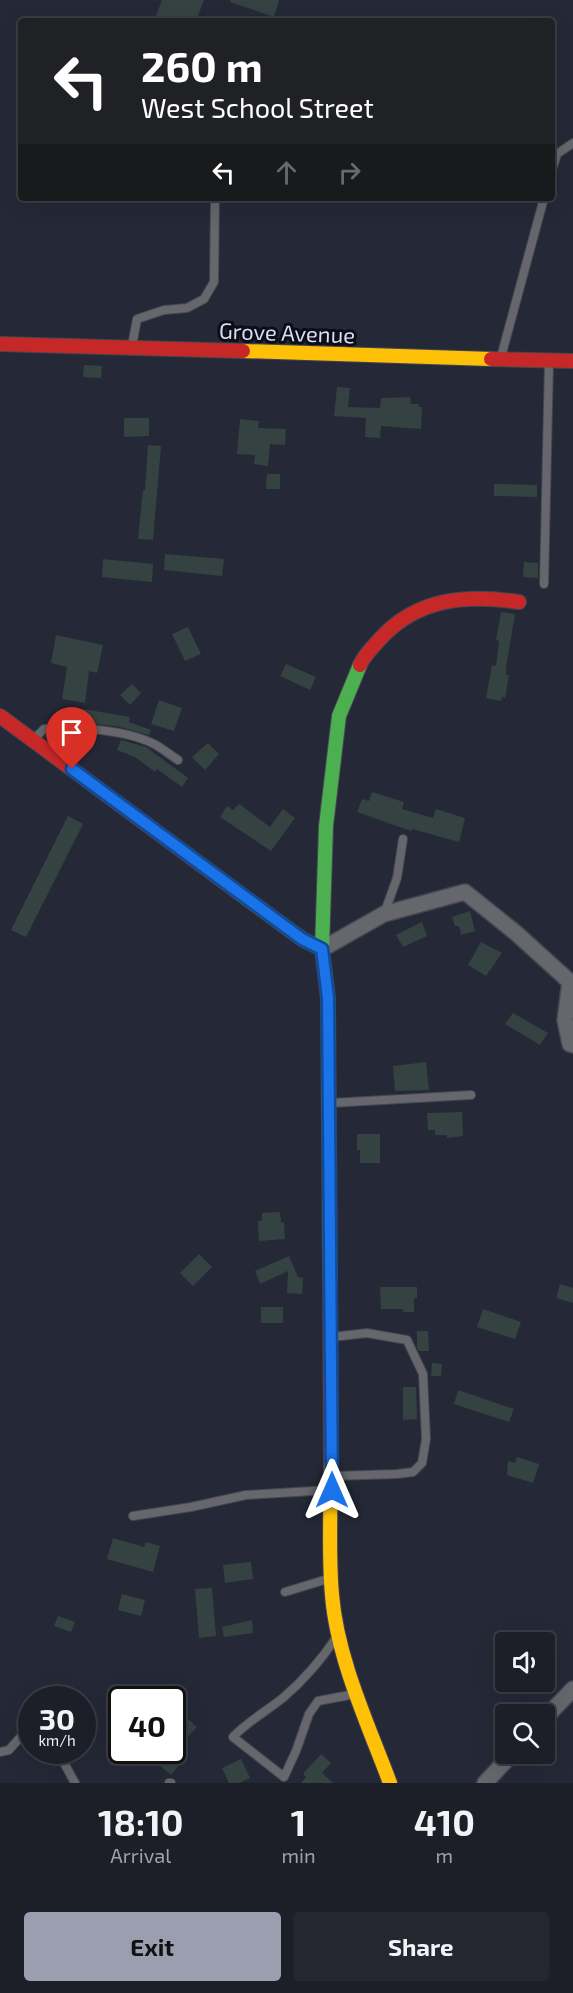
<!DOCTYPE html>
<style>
:root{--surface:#1c1e28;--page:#252730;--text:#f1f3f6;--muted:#a0a2a8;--line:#3a3c45;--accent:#9b9eaf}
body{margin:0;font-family:"Exo 2",sans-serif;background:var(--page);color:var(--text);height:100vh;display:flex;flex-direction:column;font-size:22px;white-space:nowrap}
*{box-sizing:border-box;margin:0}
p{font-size:20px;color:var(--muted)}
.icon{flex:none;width:33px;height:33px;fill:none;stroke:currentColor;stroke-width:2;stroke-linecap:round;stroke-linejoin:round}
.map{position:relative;height:1783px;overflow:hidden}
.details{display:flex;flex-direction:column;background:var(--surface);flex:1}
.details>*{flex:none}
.hud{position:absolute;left:18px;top:18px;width:537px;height:183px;border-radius:6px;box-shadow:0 6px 24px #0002,0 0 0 2px var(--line);background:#202124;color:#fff;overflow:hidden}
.controls{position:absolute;left:495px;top:1632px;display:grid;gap:12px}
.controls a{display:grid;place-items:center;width:60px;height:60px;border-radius:6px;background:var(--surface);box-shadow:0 6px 24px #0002,0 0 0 2px var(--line);font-size:30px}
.speed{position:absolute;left:18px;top:1686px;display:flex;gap:12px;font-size:30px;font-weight:700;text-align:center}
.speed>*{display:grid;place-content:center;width:78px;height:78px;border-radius:50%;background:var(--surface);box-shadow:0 6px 24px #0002,0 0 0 2px var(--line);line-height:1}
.speed small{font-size:15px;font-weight:400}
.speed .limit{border:3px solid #111;border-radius:9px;background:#fff;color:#111}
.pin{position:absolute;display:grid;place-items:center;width:51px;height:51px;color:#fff;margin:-62px -26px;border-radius:50% 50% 50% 0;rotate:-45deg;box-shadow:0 0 6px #0007}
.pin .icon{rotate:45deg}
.me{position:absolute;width:66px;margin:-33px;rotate:0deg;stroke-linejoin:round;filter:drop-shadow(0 0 4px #0008)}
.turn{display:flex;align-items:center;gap:21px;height:126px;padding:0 24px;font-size:27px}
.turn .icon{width:78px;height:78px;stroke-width:2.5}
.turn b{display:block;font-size:42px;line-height:51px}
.lanes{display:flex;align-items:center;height:57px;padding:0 24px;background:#0003;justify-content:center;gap:30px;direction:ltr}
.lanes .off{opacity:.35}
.eta{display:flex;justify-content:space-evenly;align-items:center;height:102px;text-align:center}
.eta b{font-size:36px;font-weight:700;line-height:42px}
.primary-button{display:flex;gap:12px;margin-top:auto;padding:12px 24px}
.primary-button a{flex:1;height:69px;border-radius:6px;background:var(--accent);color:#111;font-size:24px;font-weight:700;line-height:69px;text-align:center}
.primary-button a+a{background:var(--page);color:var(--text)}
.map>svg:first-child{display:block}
</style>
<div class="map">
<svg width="573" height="1783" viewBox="0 0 573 1783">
<rect width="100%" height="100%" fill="#252836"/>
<path fill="#344341" d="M162 0H204L196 21H154Z
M231 0H279L274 17 230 2Z
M84 365 102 366 101 378 83 377Z
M337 387 350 388 348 407 380 408 381 398 410 397 411 404H419V407H422L421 429 381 426 380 438 365 437 366 418 334 416Z
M124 418H149V436L124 437Z
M240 419 259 421 258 428 286 429 285 445 270 444 268 466 254 464 255 455 237 454Z
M148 445 161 446 153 540 138 539 143 490H145Z
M267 474H280V489H266Z
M494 484 537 485V497L494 496Z
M165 554 224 559 222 576 164 570Z
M103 559 153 564 152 582 102 577Z
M524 562 538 563V578L523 577Z
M501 612 515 614 506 668V675H509L505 698 502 697 501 701 486 698 492 665 496 666 499 641 496 640Z
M188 627 201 654 185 661 172 634Z
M56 635 103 645 97 673 89 671 85 703 62 699 67 667 51 663Z
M286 664 316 677 310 690 280 676Z
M132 684 141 693 130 705 120 695Z
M159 700 182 708 174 731 151 724Z
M83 709 130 717 129 722 151 730 149 735 116 726 81 723Z
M121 740 146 747 188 778 182 787 157 769 155 772 135 757 117 750Z
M208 743 219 754 205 770 192 757Z
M372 792 404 802 402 809 433 818 436 809 465 818 459 842 412 829 411 831 357 812 362 799 369 801Z
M239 804 270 827 283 809 295 818 271 851 220 817 227 806 233 810Z
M68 816 83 824 26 937 11 930Z
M470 911 475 931 461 935 459 926H455L452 917Z
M422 922 427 936 403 947 396 935Z
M481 942 502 953 486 976 468 965Z
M513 1013 548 1033 540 1045 505 1024Z
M426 1062 429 1090 395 1091 393 1066Z
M462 1112 463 1136 447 1138V1135H435V1130H428L427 1113Z
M357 1134H380V1163H360V1150H357Z
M280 1212 281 1223 284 1222 285 1239 259 1241 258 1221H262V1213Z
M199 1254 212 1267 193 1286 180 1273Z
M289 1256 298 1277 303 1278 302 1294 287 1293 288 1271 260 1284 255 1271Z
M560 1284 573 1288V1303L556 1298Z
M380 1287H417V1298H414V1312H403V1309H381Z
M261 1307H283V1323H261Z
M483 1309 521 1322 515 1339 477 1327Z
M417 1331H428L429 1351H419L417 1347Z
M432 1363 442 1364 441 1376H431Z
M403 1387H416L417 1419 403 1420Z
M458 1390 514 1409 509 1422 454 1404Z
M517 1457 539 1464 533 1483 507 1475 508 1461 515 1463Z
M113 1538 144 1547 146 1542 160 1546 153 1572 107 1559Z
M251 1562 253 1579 225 1583 223 1565Z
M212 1588 216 1636 199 1638 195 1589Z
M122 1594 145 1600 141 1616 118 1610Z
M58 1616 75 1622 71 1632 54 1626Z
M252 1620 253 1633 224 1637 222 1627Z
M172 1709 182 1717 184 1715 197 1727 172 1754Z
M321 1754 331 1763 322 1773 333 1783H301L306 1777 303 1774Z
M168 1755 179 1765 171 1775 159 1765Z
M241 1759 250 1778 239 1783H229L222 1768Z"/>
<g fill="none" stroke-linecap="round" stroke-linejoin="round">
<g stroke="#444652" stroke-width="10">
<path id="lane" d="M552 170 557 154 573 143
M132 346 137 319 164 310 187 308 204 299 214 282 215 198
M501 357 544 198
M544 584 549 362
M34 739 44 729C77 727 124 729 154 744 162 748 170 755 178 760
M384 914 397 878 403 839
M331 1103 471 1095
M332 1337 367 1333 407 1340 423 1374 426 1439 422 1463 413 1472 397 1474 334 1476
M133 1516 191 1507 246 1495 330 1490
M285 1592 331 1578
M336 1638C321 1660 305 1679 284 1697 267 1711 248 1721 233 1737L284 1777 296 1751 309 1714 318 1701 355 1694
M57 1750 75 1783
M0 1752 9 1750 32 1724
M169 1783H171"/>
</g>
<g stroke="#444652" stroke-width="18">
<path id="street" d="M322 949 384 914 465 892 516 933 570 982 565 1020 570 1044 573 1045
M544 1719 573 1689
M485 1783 512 1754"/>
</g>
<g stroke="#444652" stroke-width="16">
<path id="fast" d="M238 892 302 939 322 949
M330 1275 328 998 322 949 326 826 339 716 360 665"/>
</g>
<g stroke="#444652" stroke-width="16">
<path id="slow" d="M243 351 491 359
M331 1461C331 1505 328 1551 332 1595 337 1658 368 1724 390 1783"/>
</g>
<g stroke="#444652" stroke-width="16">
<path id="jam" d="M0 344 243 351
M491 359 573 361
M360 665C364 655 373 647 380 639 417 598 467 594 519 602
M0 716 238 892
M330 1275 331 1461"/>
</g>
<use href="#lane" stroke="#66676c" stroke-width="8"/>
<use href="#street" stroke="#66676c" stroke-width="15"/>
<use href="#fast" stroke="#4caf50" stroke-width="14"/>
<use href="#slow" stroke="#ffc107" stroke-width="14"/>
<use href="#jam" stroke="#c62828" stroke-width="14"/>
</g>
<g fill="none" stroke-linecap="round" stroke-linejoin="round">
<g stroke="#114b97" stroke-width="15">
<path id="route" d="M72 769 302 939 322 949 328 998 332 1490"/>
</g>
<use href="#route" stroke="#1a73e8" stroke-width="10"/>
</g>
<g text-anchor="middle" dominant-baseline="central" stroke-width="6" stroke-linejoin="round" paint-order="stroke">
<g font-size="22" fill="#dadef0" stroke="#0b0d19">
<text transform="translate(287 332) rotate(2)">Grove Avenue</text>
</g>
</g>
</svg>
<div class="controls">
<a><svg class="icon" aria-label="sound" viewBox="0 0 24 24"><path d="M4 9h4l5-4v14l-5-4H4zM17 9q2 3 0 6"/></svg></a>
<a><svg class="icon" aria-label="search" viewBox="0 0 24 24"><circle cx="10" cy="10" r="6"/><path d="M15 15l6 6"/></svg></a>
</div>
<div class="speed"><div>30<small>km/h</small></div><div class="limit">40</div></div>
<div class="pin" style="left:72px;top:769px;background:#d93025"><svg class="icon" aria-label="arrive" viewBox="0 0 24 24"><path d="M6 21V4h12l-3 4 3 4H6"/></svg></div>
<svg class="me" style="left:332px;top:1490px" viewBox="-20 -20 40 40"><path d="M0-17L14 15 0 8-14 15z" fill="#1a73e8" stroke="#fff" stroke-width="4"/></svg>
<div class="hud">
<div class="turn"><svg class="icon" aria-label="left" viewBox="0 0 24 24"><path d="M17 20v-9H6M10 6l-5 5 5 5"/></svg><div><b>260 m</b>West School Street</div></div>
<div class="lanes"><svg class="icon" aria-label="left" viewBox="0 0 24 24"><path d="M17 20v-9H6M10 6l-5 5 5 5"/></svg><svg class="icon off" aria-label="ahead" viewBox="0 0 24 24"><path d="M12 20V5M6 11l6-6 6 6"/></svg><svg class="icon off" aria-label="right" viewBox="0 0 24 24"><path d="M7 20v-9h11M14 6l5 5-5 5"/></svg></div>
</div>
</div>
<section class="details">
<div class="eta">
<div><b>18:10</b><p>Arrival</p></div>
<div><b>1</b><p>min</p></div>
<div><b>410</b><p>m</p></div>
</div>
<div class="primary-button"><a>Exit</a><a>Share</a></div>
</section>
